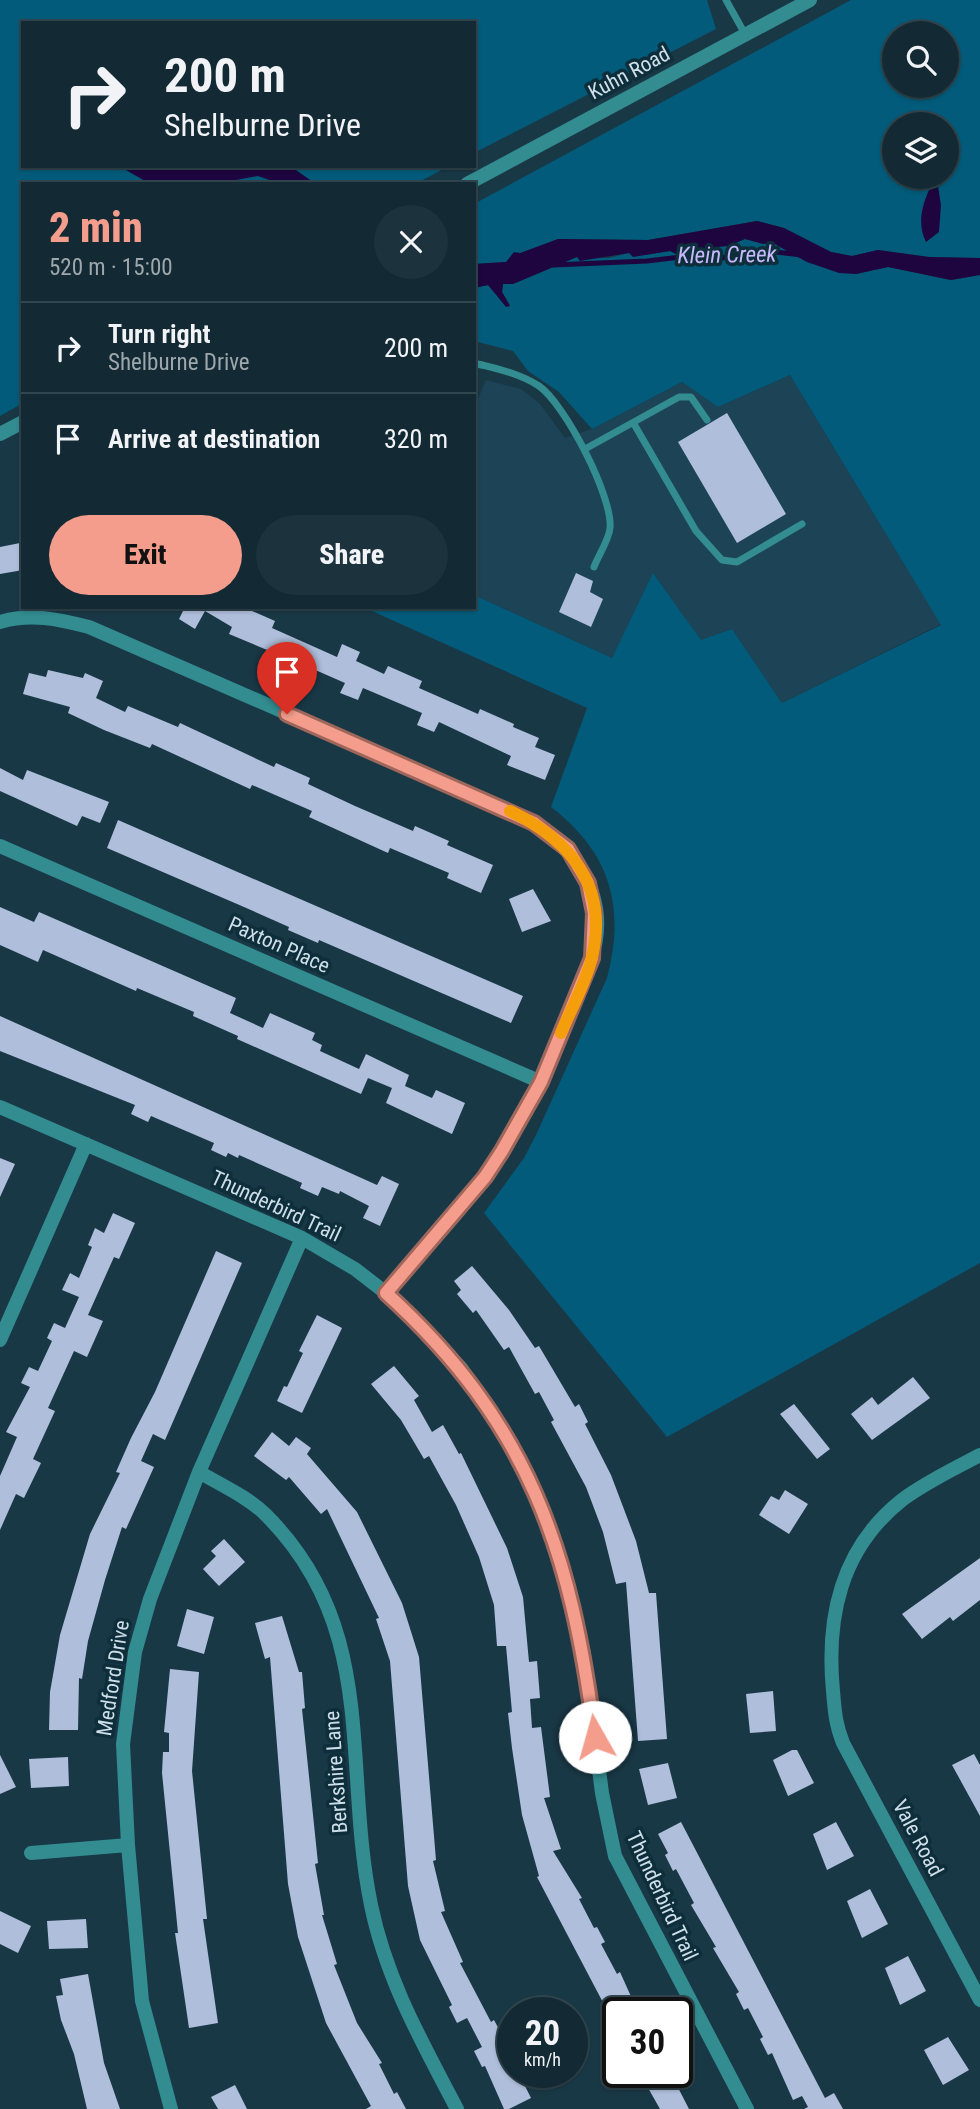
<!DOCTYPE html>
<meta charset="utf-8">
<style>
:root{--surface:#132a34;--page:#1c323c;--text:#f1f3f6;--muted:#9da7ac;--line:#32464f;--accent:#f49d8c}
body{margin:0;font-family:"Roboto Condensed",sans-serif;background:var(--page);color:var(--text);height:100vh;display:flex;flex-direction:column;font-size:26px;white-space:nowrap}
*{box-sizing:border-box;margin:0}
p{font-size:23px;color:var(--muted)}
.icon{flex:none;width:38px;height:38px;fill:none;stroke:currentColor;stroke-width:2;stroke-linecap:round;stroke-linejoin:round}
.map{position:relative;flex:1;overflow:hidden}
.panel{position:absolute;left:21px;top:182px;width:455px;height:427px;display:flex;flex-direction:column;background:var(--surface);border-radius:0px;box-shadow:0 2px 5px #0004,0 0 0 2px var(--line)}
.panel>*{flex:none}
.guide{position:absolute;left:21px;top:21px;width:455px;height:147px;border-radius:0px;box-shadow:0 2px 5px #0004,0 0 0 2px var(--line);background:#132a34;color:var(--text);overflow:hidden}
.fabs{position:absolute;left:882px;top:21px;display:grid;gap:14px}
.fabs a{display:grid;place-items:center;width:77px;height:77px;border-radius:50%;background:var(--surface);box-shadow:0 2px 5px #0004,0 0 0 2px var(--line);font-size:35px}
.speed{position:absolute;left:497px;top:1997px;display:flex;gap:14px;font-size:35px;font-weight:700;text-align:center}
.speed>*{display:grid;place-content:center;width:91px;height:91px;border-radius:50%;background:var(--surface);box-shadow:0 2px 5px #0004,0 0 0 2px var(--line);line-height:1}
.speed small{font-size:18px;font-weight:400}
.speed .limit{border:4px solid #111;border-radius:10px;background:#fff;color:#111}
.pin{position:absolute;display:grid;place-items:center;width:60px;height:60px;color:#fff;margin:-72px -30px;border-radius:50% 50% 50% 0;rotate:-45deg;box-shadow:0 0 7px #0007}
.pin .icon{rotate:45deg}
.me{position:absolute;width:77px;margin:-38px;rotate:353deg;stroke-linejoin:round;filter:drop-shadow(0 0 5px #0008)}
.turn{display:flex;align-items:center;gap:24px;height:147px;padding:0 28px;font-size:32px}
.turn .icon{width:91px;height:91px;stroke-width:2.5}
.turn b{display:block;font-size:49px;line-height:60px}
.round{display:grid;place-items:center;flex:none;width:74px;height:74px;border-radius:37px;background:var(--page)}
.headline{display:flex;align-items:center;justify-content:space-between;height:119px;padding:0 28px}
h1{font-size:42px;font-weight:800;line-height:52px;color:var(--accent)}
.primary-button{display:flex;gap:14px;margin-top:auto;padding:14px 28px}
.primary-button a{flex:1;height:80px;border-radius:42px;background:var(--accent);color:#111;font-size:28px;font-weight:800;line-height:80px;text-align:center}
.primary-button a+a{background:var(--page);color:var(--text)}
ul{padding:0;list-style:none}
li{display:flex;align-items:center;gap:21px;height:91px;padding:0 28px;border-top:2px solid var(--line)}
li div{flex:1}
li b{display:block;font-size:26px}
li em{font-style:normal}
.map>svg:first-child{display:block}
</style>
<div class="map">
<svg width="980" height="2109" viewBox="0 0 980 2109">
<rect width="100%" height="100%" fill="#193846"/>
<path fill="#1c4356" d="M790 375 941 624 782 703 732 629 701 641 654 574 612 658 474 595V408L486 380 521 389 540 404 565 438 592 429 682 382 718 407Z"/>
<path fill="#025b7a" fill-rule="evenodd" d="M0 0H707L716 29 474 153V23H23V166H449L415 184H23V403L0 416Z
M851 0H980V258L929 257 878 250 852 256 831 252 784 228 757 221 648 240 558 239 506 262 474 264V204ZM894 33H947V86H894ZM894 124H947V177H894Z
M745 239 773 243 807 262 856 274 888 267 951 280 980 275V1263L667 1437 484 1213 524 1158 536 1135 607 978C626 907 610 852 551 807L587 708 363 607H474V595L612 658 653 573 701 640 732 629 782 703 941 625 790 375 718 407 682 382 592 429 559 392 528 371 513 351 474 341V288L488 285 510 305 502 292 503 284H513L577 257 609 258 629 253 643 255 670 251 676 254 681 250 728 246Z"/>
<path fill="#1e053f" d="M119 166H290L316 184H281L258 176 215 184 169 183 145 181Z
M937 180 941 205 939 232 926 242C916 222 923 201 933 182Z
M757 221 784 228 831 252 852 256 878 250 929 257 980 258V275L951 280 888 267 856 274 839 273 807 262 773 243 763 244 745 239 728 246 681 250 676 254 670 251 633 257 629 253 580 261 577 257 513 284H503L502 292 510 306 506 307 488 285 474 288V264L506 262 514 252 520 253 558 239 648 240Z"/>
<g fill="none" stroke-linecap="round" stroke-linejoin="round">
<path stroke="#1e053f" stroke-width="5" d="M553 265 647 261 706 254 721 258 767 251 802 255"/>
</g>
<path fill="#afbedb" d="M727 413 786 514 737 543 678 442Z
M20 543 23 570 0 574V547Z
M576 573 593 581 590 592 603 599 591 627 559 612Z
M185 607H243L275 621 272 628 337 657 342 644 360 652 356 661 384 674 388 666 422 681 419 688 478 714 480 709 514 724 513 727 539 738 535 747 555 755 545 780 507 765 511 756 439 722 434 732 417 725 422 713 363 688 358 700 340 693 345 683 313 669 310 677 275 663 279 655 229 634 232 627 205 611 195 629 179 619Z
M48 670 83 678 85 673 103 681 96 698 125 712 128 706 178 727 180 723 274 767 276 763 310 778 308 784 355 806 413 831 415 826 449 841 447 845 493 865 481 893 447 878 449 873 390 848 388 853 309 817 312 811 252 785 250 789 152 744 150 748 104 730 68 713 70 707 23 694 29 673 46 677Z
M0 768 23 780 27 770 109 802 100 823 82 816 77 826 0 791Z
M118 820 523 996 511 1023 319 940 318 943 288 930 289 927 244 907 107 848Z
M533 889 551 921 522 932 509 899Z
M0 907 34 922 39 912 236 998 230 1013 263 1028 270 1013 315 1033 312 1040 322 1045 320 1051 359 1069 366 1054 409 1075 405 1086 432 1098 436 1090 465 1103 452 1134 386 1103 392 1088 368 1078 361 1094 237 1039 238 1036 193 1016 194 1012 137 988 136 991 43 950 38 962 0 945Z
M0 1016 377 1185 382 1176 399 1184 380 1226 363 1218 369 1206 340 1191 339 1194 322 1187 318 1196 300 1188 302 1183 239 1155 238 1158 228 1153 226 1157 211 1150 214 1143 151 1116 148 1122 131 1114 135 1105 0 1051Z
M0 1158 15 1164 0 1197Z
M113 1213 135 1223 119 1259 114 1257 88 1315 103 1321 87 1357 74 1351 48 1408 55 1411 33 1459 41 1463 24 1498 16 1494 0 1530V1476L17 1437 6 1432 30 1387 21 1383 29 1367 38 1371 52 1341 47 1338 54 1323 65 1328 79 1297 62 1290 70 1273 79 1278 92 1247 88 1245 95 1228 104 1233Z
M216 1251 242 1263 165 1440 153 1434 141 1461 154 1467 126 1529 122 1527 105 1580 88 1641 82 1679 79 1678 78 1730H49L50 1692 60 1635 90 1534 120 1473 116 1472 131 1438 155 1392Z
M472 1266 509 1310 535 1348 539 1346 575 1407 579 1404 588 1422 585 1424 611 1475 636 1541 649 1593H656L667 1739 638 1741 626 1582 616 1584 603 1532 586 1487 551 1422 554 1420 539 1392 535 1394 509 1347 504 1350 476 1310 473 1313 457 1294 461 1290 454 1281Z
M317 1315 342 1328 302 1413 277 1401 284 1386 287 1387 303 1353 299 1351Z
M394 1366 419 1396 414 1400 432 1432 443 1425 459 1454 461 1453 507 1548 523 1597 529 1662 537 1661 540 1698 530 1699 532 1728 541 1727 550 1797 544 1798 561 1849 553 1851 582 1898 579 1899 594 1928 597 1927 605 1942 601 1944 617 1974 620 1972 638 2012H608L537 1877 539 1876 522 1815 512 1748 508 1713 512 1712 506 1646H497L494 1605 479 1557 456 1505 429 1456 424 1459 401 1420 371 1384Z
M913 1377 930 1398 872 1440 851 1414 872 1397 878 1405Z
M794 1404 830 1449 817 1459 780 1414Z
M272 1432 289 1446 296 1437 311 1448 307 1454 357 1512 402 1603 419 1657 436 1860 433 1861 445 1911 441 1912 463 1962 460 1963 491 2022 494 2020 513 2055V2072H518L531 2098 509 2109H504L485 2066 482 2067 474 2051 482 2047 467 2018 457 2023 449 2007 452 2005 420 1940 408 1886 390 1661 376 1619 379 1618 327 1509 321 1514 289 1477 286 1480 254 1456Z
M785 1490 808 1504 789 1534 759 1515 771 1496 779 1500Z
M224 1539 245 1562 219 1586 203 1569 216 1556 211 1551Z
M980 1558V1600L953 1621 950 1617 922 1639 902 1614Z
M187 1609 214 1617 204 1654 177 1646Z
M282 1616 299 1672H302L305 1708 302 1709 318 1863 315 1864 324 1915H322L337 1964 334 1965 357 2023 382 2063 379 2064 394 2094 397 2092 406 2109H366L371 2106 326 2023 298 1937 288 1884 270 1657 265 1659 255 1623Z
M170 1669 199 1672 192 1771 207 1919H203L218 2023 189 2028 175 1933H178L162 1773 163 1752H169V1733L164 1732Z
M773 1691 776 1731 750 1733 746 1694Z
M792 1750H797L814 1783 788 1796 773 1760Z
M974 1754 980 1765V1816L952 1765Z
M0 1755 16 1787 0 1794Z
M68 1757 69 1786 31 1788 29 1759Z
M668 1763 677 1798 648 1805 639 1769Z
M681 1822 825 2098 834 2093 843 2109H804L808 2107 802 2096 793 2100 772 2053 768 2055 760 2039 763 2037 748 2008 744 2010 736 1994 739 1992 713 1948 716 1947 691 1905 694 1903 676 1869 673 1871 665 1855 668 1853 658 1834Z
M836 1822 854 1856 827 1870 813 1834Z
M870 1889 888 1924 862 1938 847 1901Z
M0 1911 31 1926 18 1953 0 1944Z
M86 1919 88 1948 49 1949 47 1921Z
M908 1956 926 1991 900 2005 885 1968Z
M88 1974 104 2063 120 2109H87L74 2054 61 2020 56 1996 63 1995 60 1979Z
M948 2037 969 2070 943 2085 924 2050Z
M639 2072H670L689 2109H660Z
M235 2085 247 2109H218L211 2097Z"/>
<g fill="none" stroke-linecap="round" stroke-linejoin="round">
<path stroke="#328c90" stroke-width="7" d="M726 0 745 34
M474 363C497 369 519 373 539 386 565 404 613 497 610 528 609 540 598 556 594 567
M634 424 696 531 722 560 737 562 802 524
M585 449 679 397H691L707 420"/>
<path stroke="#328c90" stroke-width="14" d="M467 184 810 0
M0 434 23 422
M0 622C31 613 58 619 89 627L511 811C569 840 614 890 591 960 584 982 573 1003 565 1024 543 1077 519 1129 486 1175 457 1217 419 1254 386 1293
M0 846 541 1082
M0 1107 302 1238 355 1269 386 1293 461 1368 499 1423 525 1470 563 1566 584 1654 602 1793 615 1856 747 2109
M0 1340 86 1144
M980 1455C954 1469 926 1482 902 1500 840 1549 826 1618 833 1691 835 1712 835 1722 843 1743L980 2000
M199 1472C221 1485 248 1497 266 1515 380 1629 342 1764 371 1905 386 1979 422 2042 457 2109
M31 1853 128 1845
M171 2109 142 2001 128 1845 123 1744 135 1652 150 1599 199 1472 302 1238"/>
</g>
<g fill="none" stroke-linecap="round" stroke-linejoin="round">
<g stroke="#9f665b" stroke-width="18">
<path id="route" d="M287 714 534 823 568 849 588 883 594 913 592 958 541 1082 502 1151 485 1177 386 1293C529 1423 571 1550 595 1737"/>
</g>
<use href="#route" stroke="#f49d8c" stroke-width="12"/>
<path stroke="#f59e0b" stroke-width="12" d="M510 811C570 840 609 886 592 957 586 983 571 1009 561 1033"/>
</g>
<g text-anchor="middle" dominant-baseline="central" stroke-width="7" stroke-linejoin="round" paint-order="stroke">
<g font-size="21" fill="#cedfe9" stroke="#0e2e3c">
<text transform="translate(629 73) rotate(-28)">Kuhn Road</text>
<text transform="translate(279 945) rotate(24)">Paxton Place</text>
<text transform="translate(276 1206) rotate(25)">Thunderbird Trail</text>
<text transform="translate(113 1678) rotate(-81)">Medford Drive</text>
<text transform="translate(336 1772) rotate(-94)">Berkshire Lane</text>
<text transform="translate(918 1838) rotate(62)">Vale Road</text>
<text transform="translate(662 1896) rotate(65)">Thunderbird Trail</text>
</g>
<g font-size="23" font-style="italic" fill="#c7b8fa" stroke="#0e2e3c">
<text transform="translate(727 255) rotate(-1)">Klein Creek</text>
</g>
</g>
</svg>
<div class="fabs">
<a><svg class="icon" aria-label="search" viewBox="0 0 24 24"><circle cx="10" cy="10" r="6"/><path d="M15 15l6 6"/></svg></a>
<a><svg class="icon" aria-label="layers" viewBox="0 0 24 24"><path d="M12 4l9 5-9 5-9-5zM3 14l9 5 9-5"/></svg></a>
</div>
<div class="speed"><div>20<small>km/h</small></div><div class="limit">30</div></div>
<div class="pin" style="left:287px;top:714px;background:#d93025"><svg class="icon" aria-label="arrive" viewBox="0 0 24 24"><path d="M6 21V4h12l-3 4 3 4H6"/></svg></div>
<svg class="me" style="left:595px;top:1737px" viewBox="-20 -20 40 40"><circle r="19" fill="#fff"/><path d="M0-13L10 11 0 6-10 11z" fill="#f49d8c"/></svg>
<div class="guide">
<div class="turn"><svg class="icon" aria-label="right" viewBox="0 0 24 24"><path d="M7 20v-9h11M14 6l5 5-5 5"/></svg><div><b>200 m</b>Shelburne Drive</div></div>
</div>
<section class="panel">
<div class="headline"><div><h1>2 min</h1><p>520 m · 15:00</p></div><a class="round"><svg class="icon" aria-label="close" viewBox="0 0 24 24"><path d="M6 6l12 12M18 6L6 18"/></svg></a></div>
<ul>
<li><svg class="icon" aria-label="right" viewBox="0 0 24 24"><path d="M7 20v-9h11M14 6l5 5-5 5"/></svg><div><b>Turn right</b><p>Shelburne Drive</p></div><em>200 m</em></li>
<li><svg class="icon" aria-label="arrive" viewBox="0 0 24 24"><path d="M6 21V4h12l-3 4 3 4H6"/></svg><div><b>Arrive at destination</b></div><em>320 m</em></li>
</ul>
<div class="primary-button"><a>Exit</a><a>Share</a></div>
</section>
</div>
